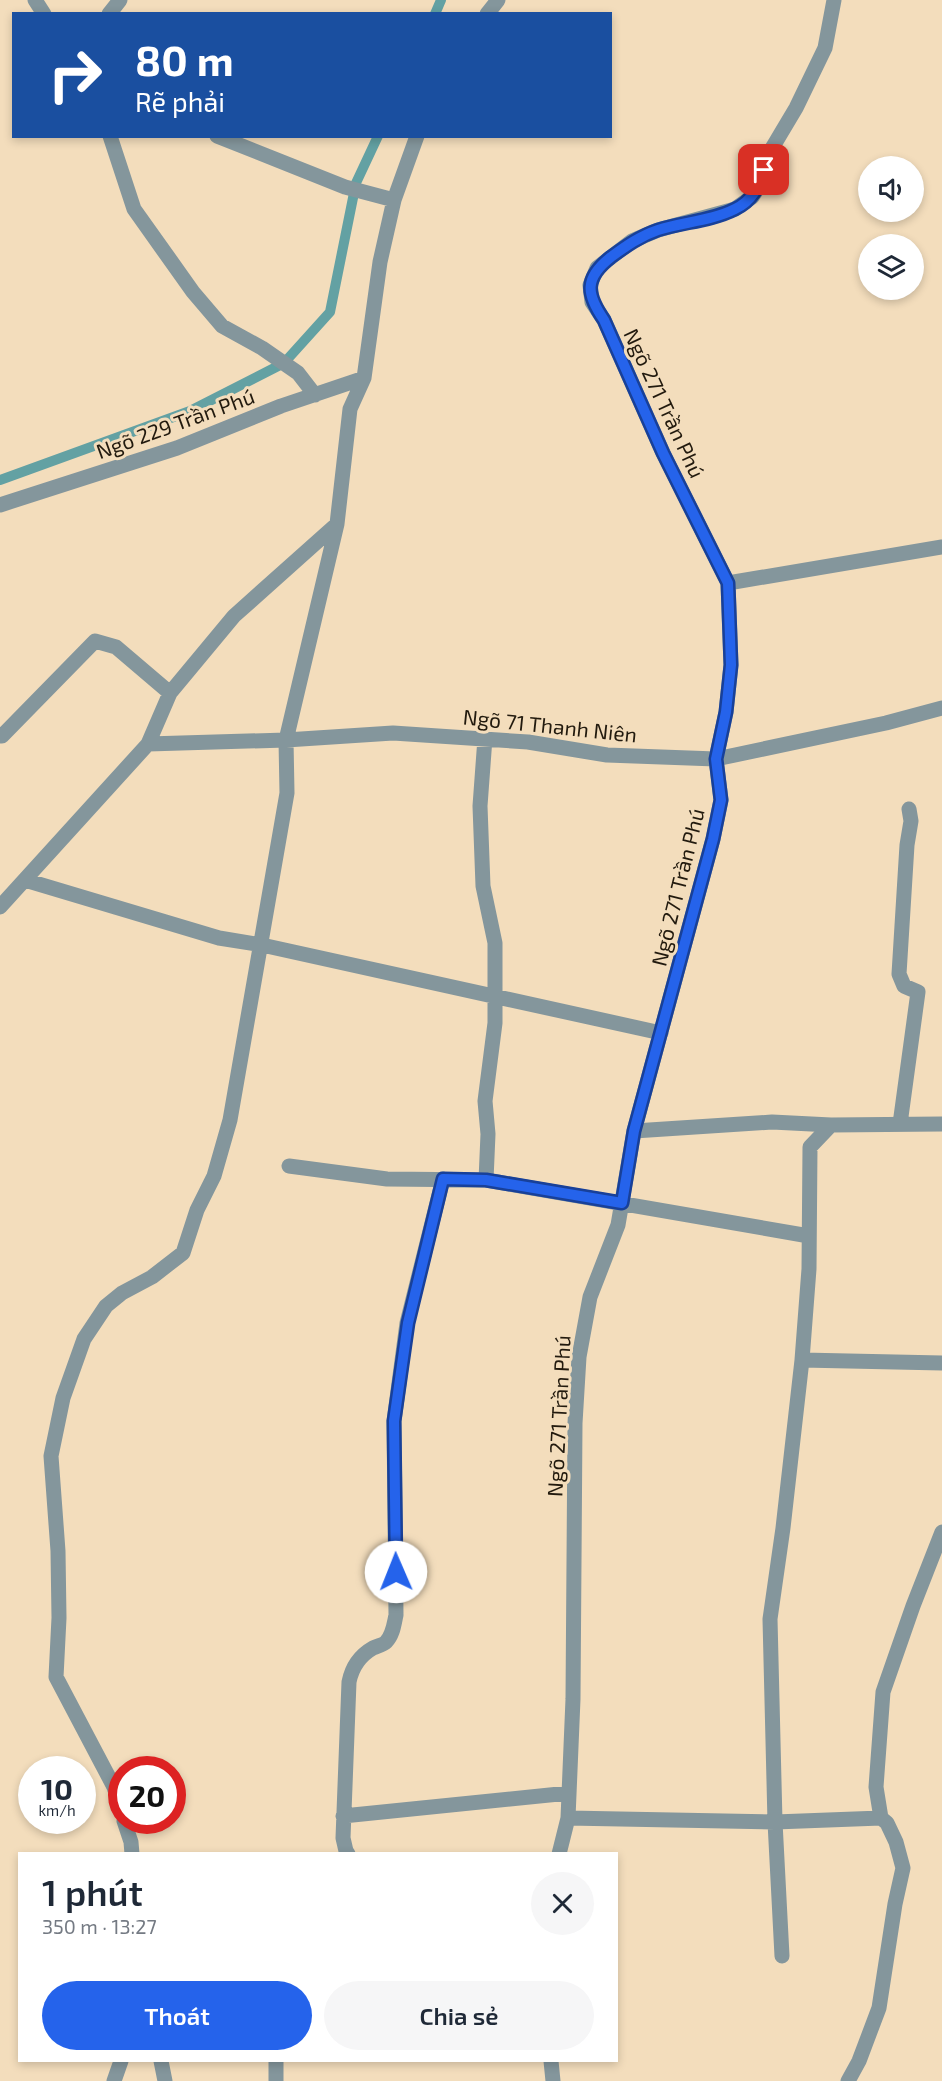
<!DOCTYPE html>
<html lang="vi">
<meta charset="utf-8">
<style>
:root{--surface:#fff;--page:#f6f6f7;--text:#1f2937;--muted:#747a83;--accent:#2563eb}
body{margin:0;font-family:"Exo 2",sans-serif;background:var(--page);color:var(--text);height:100vh;display:flex;flex-direction:column;font-size:22px;white-space:nowrap}
*{box-sizing:border-box;margin:0}
p{font-size:20px;color:var(--muted)}
.icon{flex:none;width:33px;height:33px;fill:none;stroke:currentColor;stroke-width:2;stroke-linecap:round;stroke-linejoin:round}
.map{position:relative;flex:1;overflow:hidden}
.side{position:absolute;left:18px;top:1852px;width:600px;height:210px;display:flex;flex-direction:column;background:var(--surface);border-radius:0px;box-shadow:0 3px 9px #0003}
.side>*{flex:none}
.banner{position:absolute;left:12px;top:12px;width:600px;height:126px;border-radius:0px;box-shadow:0 3px 9px #0003;background:#1a4fa0;color:#fff;overflow:hidden}
.buttons{position:absolute;left:858px;top:156px;display:grid;gap:12px}
.buttons a{display:grid;place-items:center;width:66px;height:66px;border-radius:50%;background:var(--surface);box-shadow:0 3px 9px #0003;font-size:30px}
.speed{position:absolute;left:18px;top:1756px;display:flex;gap:12px;font-size:30px;font-weight:700;text-align:center}
.speed>*{display:grid;place-content:center;width:78px;height:78px;border-radius:50%;background:var(--surface);box-shadow:0 3px 9px #0003;line-height:1}
.speed small{font-size:15px;font-weight:400}
.speed .limit{border:9px solid #d22;background:#fff;color:#111}
.pin{position:absolute;display:grid;place-items:center;width:51px;height:51px;color:#fff;margin:-26px;border-radius:12px;box-shadow:0 3px 9px #0006}
.me{position:absolute;width:66px;margin:-33px;rotate:359deg;stroke-linejoin:round;filter:drop-shadow(0 0 4px #0008)}
.turn{display:flex;align-items:center;gap:21px;height:126px;padding:0 24px;font-size:27px}
.turn .icon{width:78px;height:78px;stroke-width:2.5}
.turn b{display:block;font-size:42px;line-height:51px}
.round{display:grid;place-items:center;flex:none;width:63px;height:63px;border-radius:32px;background:var(--page)}
.headline{display:flex;align-items:center;justify-content:space-between;height:102px;padding:0 24px}
h1{font-size:36px;font-weight:600;line-height:45px}
.primary-button{display:flex;gap:12px;margin-top:auto;padding:12px 24px}
.primary-button a{flex:1;height:69px;border-radius:36px;background:var(--accent);color:#fff;font-size:24px;font-weight:600;line-height:69px;text-align:center}
.primary-button a+a{background:var(--page);color:var(--text)}
.map>svg:first-child{display:block}
</style>
<div class="map">
<svg width="942" height="2081" viewBox="0 0 942 2081">
<rect width="100%" height="100%" fill="#f3ddbc"/>
<g fill="none" stroke-linecap="round" stroke-linejoin="round">
<path stroke="#63a1a3" stroke-width="10" d="M435 14 441 0
M0 480 190 411 284 363 330 312 356 183 378 136"/>
<path stroke="#84969c" stroke-width="15" d="M35 0 44 14
M109 14 120 0
M487 14 498 0
M110 136 134 209 193 292 222 326 262 348 298 373 315 395
M217 136 345 187 394 200
M0 505 177 448 281 406 364 378
M728 583 942 547
M0 736H2L95 641 116 647 170 693
M485 738 480 806 483 886 495 943V1023L485 1101 488 1134 486 1180
M148 744 286 740 393 733 528 742 607 755 716 759 886 723 942 708
M25 880 219 938 262 945 661 1033
M0 907 148 744 170 693 234 616 337 524
M900 1124 918 992 904 986 899 974 907 845 911 821 909 809
M634 1131 772 1122 831 1125
M289 1166 387 1179 486 1180 809 1236
M802 1360 942 1363
M122 1812 114 1787 56 1677 59 1618 58 1551 51 1456 63 1398 84 1339 106 1306 122 1293 152 1277 183 1253 197 1210 214 1176 230 1120 287 793 286 740 337 524 350 409 364 378 380 262 394 200 417 136
M343 1816 569 1793
M568 1818 775 1822 881 1818
M124 1821 131 1842 132 1854
M348 1854 346 1851 343 1838 349 1682C352 1667 359 1656 373 1648 377 1646 383 1645 386 1642 393 1635 394 1624 396 1615L394 1421 407 1323 443 1179
M559 1854 568 1818 573 1699 575 1423 579 1357 590 1297 618 1225 634 1131 713 839 721 800 716 759 726 712 731 665 728 583 663 453 604 320 592 302 590 285 597 268 632 241 658 230 735 209 752 197 760 185 768 155 796 108 825 48 834 0
M782 1956 775 1822 770 1619 783 1528 802 1360 809 1269 810 1147 831 1125 942 1124
M161 2061 165 2081
M551 2061 553 2081
M114 2081 121 2061
M276 2081V2061
M848 2081 859 2061 879 2008 895 1904 903 1868 896 1842 887 1823 881 1818 876 1787 883 1692 913 1606 942 1532"/>
</g>
<g fill="none" stroke-linecap="round" stroke-linejoin="round">
<g stroke="#184099" stroke-width="15">
<path id="route" d="M396 1572 394 1421 408 1323 443 1179 486 1180 622 1203 634 1131 713 839 721 800 716 759 726 712 731 665 728 583 663 453 604 320C586 294 584 278 611 257 626 246 640 236 658 230 683 222 711 221 735 209 752 201 759 187 764 170"/>
</g>
<use href="#route" stroke="#2563eb" stroke-width="10"/>
</g>
<g text-anchor="middle" dominant-baseline="central" stroke-width="6" stroke-linejoin="round" paint-order="stroke">
<g font-size="21" fill="#221a0e" stroke="#f3ddbc">
<text transform="translate(665 403) rotate(65)">Ngõ 271 Trần Phú</text>
<text transform="translate(175 423) rotate(-20)">Ngõ 229 Trần Phú</text>
<text transform="translate(550 725) rotate(6)">Ngõ 71 Thanh Niên</text>
<text transform="translate(677 887) rotate(-76)">Ngõ 271 Trần Phú</text>
<text transform="translate(558 1416) rotate(-87)">Ngõ 271 Trần Phú</text>
</g>
</g>
</svg>
<div class="buttons">
<a><svg class="icon" aria-label="sound" viewBox="0 0 24 24"><path d="M4 9h4l5-4v14l-5-4H4zM17 9q2 3 0 6"/></svg></a>
<a><svg class="icon" aria-label="layers" viewBox="0 0 24 24"><path d="M12 4l9 5-9 5-9-5zM3 14l9 5 9-5"/></svg></a>
</div>
<div class="speed"><div>10<small>km/h</small></div><div class="limit">20</div></div>
<div class="pin" style="left:764px;top:170px;background:#d93025"><svg class="icon" aria-label="arrive" viewBox="0 0 24 24"><path d="M6 21V4h12l-3 4 3 4H6"/></svg></div>
<svg class="me" style="left:396px;top:1572px" viewBox="-20 -20 40 40"><circle r="19" fill="#fff"/><path d="M0-13L10 11 0 6-10 11z" fill="#2563eb"/></svg>
<div class="banner">
<div class="turn"><svg class="icon" aria-label="right" viewBox="0 0 24 24"><path d="M7 20v-9h11M14 6l5 5-5 5"/></svg><div><b>80 m</b>Rẽ phải</div></div>
</div>
<section class="side">
<div class="headline"><div><h1>1 phút</h1><p>350 m · 13:27</p></div><a class="round"><svg class="icon" aria-label="close" viewBox="0 0 24 24"><path d="M6 6l12 12M18 6L6 18"/></svg></a></div>
<div class="primary-button"><a>Thoát</a><a>Chia sẻ</a></div>
</section>
</div>
